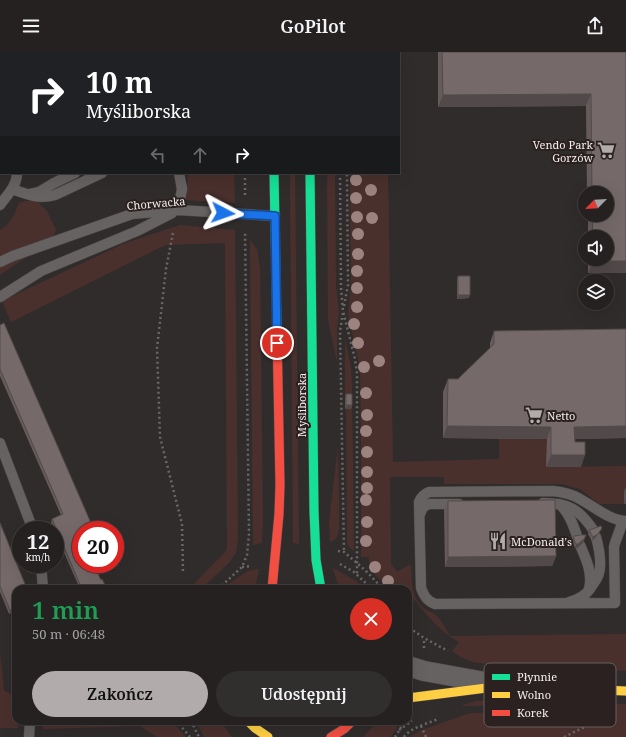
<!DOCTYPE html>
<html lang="pl">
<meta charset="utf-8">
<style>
:root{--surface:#252121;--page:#312e2e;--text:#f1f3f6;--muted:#a3a3a5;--line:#423e3f;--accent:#b1abab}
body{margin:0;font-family:"Noto Serif",serif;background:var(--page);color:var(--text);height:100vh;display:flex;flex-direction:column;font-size:15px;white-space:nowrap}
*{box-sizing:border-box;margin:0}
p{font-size:13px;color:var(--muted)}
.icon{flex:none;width:22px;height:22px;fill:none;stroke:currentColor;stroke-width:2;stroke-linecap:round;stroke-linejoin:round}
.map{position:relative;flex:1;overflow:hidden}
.side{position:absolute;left:12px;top:533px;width:400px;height:140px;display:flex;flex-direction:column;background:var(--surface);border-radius:12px;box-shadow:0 4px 16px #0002,0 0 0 1px var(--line)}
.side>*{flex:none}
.banner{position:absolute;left:0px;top:0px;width:400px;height:122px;box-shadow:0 4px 16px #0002,0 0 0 1px var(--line);background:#202124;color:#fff;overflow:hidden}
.needle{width:26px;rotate:246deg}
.tools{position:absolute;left:578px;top:134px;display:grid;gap:8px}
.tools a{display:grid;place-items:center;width:36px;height:36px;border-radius:50%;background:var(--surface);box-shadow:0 4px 16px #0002,0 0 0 1px var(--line);font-size:20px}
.speed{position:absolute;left:12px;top:469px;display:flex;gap:8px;font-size:20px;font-weight:700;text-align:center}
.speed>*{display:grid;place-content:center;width:52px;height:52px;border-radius:50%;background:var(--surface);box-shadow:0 4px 16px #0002,0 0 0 1px var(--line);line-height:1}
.speed small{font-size:10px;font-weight:400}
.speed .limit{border:6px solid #d22;background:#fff;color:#111}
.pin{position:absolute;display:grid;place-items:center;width:34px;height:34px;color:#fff;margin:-17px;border:2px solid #fff;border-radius:50%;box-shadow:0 1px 4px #0007}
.me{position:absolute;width:44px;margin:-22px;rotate:94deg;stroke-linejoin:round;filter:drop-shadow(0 0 3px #0008)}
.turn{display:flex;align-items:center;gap:14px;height:84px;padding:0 20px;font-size:18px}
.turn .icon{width:52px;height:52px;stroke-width:2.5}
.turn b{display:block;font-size:28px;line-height:34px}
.lanes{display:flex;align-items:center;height:38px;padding:0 20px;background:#0003;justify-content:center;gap:20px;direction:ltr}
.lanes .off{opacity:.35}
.round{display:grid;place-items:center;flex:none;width:42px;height:42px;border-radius:21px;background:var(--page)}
.headline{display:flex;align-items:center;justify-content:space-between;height:68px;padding:0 20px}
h1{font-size:24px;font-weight:600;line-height:30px;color:#1e9e55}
.button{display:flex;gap:8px;margin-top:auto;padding:8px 20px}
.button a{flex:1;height:46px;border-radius:24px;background:var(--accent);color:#111;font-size:16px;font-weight:600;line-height:46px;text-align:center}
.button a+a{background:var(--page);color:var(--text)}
header{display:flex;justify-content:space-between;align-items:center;height:52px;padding:0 20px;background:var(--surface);font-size:18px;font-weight:600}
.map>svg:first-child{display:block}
</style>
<header><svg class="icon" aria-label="menu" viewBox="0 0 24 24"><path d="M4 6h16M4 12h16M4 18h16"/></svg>GoPilot<svg class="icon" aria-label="share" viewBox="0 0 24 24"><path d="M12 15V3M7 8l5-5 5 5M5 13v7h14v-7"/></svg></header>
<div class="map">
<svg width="626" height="685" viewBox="0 0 626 685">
<rect width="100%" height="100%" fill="#312c2c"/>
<path fill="#4a302d" d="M188 121H234L235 151 186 148Z
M290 121H295L299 492 293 491Z
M327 121H335L336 234 339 261 337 274V310L328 268Z
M350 121H388L393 410 499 407V387H547V415L626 414V441H624V452H599L580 437 562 432H444V425H390L391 512 397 520 409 513H411C412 528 411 547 425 557 429 560 435 561 438 565 443 571 446 578 450 584L624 582 626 581V619L532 615 493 613 473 610 461 605 452 599 459 590C441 580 427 564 415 548L408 553V537H390C379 525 369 523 369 505H361V389L360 316 348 262 351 233Z
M27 149H37L47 159 56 178 51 188 0 223V178C11 172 14 163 19 151Z
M180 173 235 178 238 486 236 500 230 510 201 537H189L227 498 225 191 166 193 159 196 11 270 2 249 123 192Z
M250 188 257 197 260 216 263 469 262 491 253 493Z
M345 286 351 315 352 337 354 499 348 494 347 490 346 357 351 356V345H345Z
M338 394 339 449V477L337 485 334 488 330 490 329 470Z
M333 516 356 529 365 537H339Z
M259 517 255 537H224L231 530 248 519Z
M0 599 4 639C10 640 14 644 16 650V669H17L18 676H0Z
M526 647 626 652V685H409L422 678 470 661 526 660V653L461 654 475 649Z
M43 669H170L176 674 186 685H157L140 674 43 677Z
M196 669H220L232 685H204Z
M378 669H399L396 678 390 685H363Z"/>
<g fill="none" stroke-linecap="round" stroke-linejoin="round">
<g stroke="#4d4949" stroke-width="11">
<path id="lane" d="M15 0V1
M191 1V0
M12 137C27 142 39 148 55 143L102 121
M30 142 39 140 54 131 75 121
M0 153C7 143 17 134 17 121
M178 158 182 137 179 121
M0 210 13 204 132 162 178 158 275 164
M0 245 41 219 137 179 172 161
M0 391 33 478
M543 451C569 451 579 457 594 479
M559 452C569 460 574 475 578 487
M420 462 423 455 429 452H459
M623 469 615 491 614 495 615 551 435 552C427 549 424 544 421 536L419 450C421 445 424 442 429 440L553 439C562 440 572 442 580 447 595 455 609 468 626 469
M580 493C586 507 593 521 589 537
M41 512 43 537
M569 550C577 548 585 544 590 537 592 533 595 530 597 526 603 515 599 496 596 485
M29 685 30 669"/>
</g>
<g stroke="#4d4949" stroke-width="21">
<path id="street" d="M408 614 424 619 496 632"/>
</g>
<g stroke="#4d4949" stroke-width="10">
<path id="fast" d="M309 0V1
M274 121 277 279
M310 121 314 459 316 508 321 537"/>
</g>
<g stroke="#4d4949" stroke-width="10">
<path id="slow" d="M408 646 502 634 626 639
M248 669 255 676 268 685"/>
</g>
<g stroke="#4d4949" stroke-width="10">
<path id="jam" d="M273 0V1
M272 537 279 462 280 433 277 279
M331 685 344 677 352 669"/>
</g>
<path stroke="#6a6767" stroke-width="2.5" stroke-dasharray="2 3" stroke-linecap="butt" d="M51 0V1
M243 0V1
M338 0V1
M345 0V1
M245 121V146
M340 121 341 236 343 259 355 307 357 321V523
M173 181 166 217 157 296 160 385 182 472 183 520
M344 254 348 233 347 121
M343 261 340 279 344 500
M338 499 344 500 357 511 367 520 383 537
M340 512 354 520 372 537
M242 515 251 514
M218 537 242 515 247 503 249 482 245 179
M408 570 414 579 424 586 448 599
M424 596V586
M175 669 180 673 190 685
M191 669 199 685
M421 674 426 685
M399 678 412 669
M395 685 405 669
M404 685C411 675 427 672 438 667
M564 685 607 664 610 662"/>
<use href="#lane" stroke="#656261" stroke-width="10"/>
<use href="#street" stroke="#656261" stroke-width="20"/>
<use href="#fast" stroke="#16e098" stroke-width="9"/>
<use href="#slow" stroke="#ffcf43" stroke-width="9"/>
<use href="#jam" stroke="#f24e42" stroke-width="9"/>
</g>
<g fill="#9d837f">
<circle cx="356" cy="128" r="6"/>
<circle cx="371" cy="138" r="6"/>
<circle cx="356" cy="146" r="6"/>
<circle cx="357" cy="165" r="6"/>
<circle cx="372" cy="166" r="6"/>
<circle cx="358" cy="182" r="6"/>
<circle cx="358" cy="202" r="6"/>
<circle cx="357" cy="219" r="6"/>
<circle cx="357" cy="236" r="6"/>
<circle cx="357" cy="255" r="6"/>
<circle cx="354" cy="272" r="6"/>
<circle cx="358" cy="291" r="6"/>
<circle cx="379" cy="309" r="6"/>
<circle cx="364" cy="315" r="6"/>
<circle cx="366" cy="341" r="6"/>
<circle cx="367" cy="363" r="6"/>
<circle cx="366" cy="379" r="6"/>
<circle cx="367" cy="400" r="6"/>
<circle cx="367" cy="420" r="6"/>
<circle cx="367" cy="436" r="6"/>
<circle cx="366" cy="448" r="6"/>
<circle cx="367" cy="470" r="6"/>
<circle cx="366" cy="489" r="6"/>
<circle cx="375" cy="515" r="6"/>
<circle cx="388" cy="529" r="6"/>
</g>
<path fill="#655b5a" d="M438 0H626V221H588V207H607V185H588V163H607V141H587L586 54 438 55Z
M458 224 469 246 457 247V227Z
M0 273 108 518 98 523 101 528 107 537H80L55 480V478H54L51 470 52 467 61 463 0 324Z
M626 277V386L575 387V390L581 415H546L547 387 443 386V340L448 327H458L490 296V291L494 279Z
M346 342 352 353 351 357H345V346Z
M625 437 626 452H624V441Z
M448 449 556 504 552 514 445 515 444 458Z
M0 471 16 559 9 562 0 540Z
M602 476 596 485 592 489 588 482 589 478Z
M574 484 585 486 583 491 577 496H575L573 491Z"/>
<path fill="#524a4a" d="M591 42 586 54 438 55 443 43Z
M593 209H626V221H588Z
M458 243H470L469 246 457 247Z
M346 353H352L351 357H345Z
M447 374 551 375 547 387 443 386Z
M626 374V386L570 387 574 375Z
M551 403H585L581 415H546Z
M625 448H626V452H624Z
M602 476 596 485 592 489 593 485Z
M586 483 583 491 577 496H575L576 492Z
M556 504 552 514 445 515 448 505Z
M109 515 108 518 96 524 97 520Z
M16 556V559L9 562 10 558Z"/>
<path fill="#756a69" stroke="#524a4a" d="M55 0H170V1H55Z
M442 0H626V209H593V207H607V185H593L592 163H607V141H592L591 42 443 43Z
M458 224H470V243H458Z
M4 271 94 478H81V512H108L109 515 97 520 101 528 102 527 107 537H82L52 467 63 462 0 317V273Z
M626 277V374L574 375 575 390H585V403H551V375L447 374 448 327H458L494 292V279Z
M346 342H352V353H346Z
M625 437H626V448H625Z
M555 448 556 504 448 505V449Z
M0 471 27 537H16V556L10 558 0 534Z
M601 474 602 476 598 482 593 485 589 478Z
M580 483H586L584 487 578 492H576L574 488V484Z"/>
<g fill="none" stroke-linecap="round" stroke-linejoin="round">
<g stroke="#114b97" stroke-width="10">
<path id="route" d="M223 161 275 164 277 291"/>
</g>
<use href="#route" stroke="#1a73e8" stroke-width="7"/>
</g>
<defs>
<g id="supermarket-bare" transform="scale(1.38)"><path d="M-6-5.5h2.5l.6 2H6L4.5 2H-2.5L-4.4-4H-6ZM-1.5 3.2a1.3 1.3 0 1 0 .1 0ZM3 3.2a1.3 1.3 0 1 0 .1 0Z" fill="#b1abab" stroke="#2a2120" stroke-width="2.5" paint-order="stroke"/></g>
<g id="restaurant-bare" transform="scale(1.38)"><path d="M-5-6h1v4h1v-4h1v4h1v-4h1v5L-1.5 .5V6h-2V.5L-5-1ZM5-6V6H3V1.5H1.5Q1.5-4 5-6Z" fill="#b1abab" stroke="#2a2120" stroke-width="2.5" paint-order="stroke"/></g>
</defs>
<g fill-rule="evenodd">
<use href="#supermarket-bare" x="606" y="98"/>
<use href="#supermarket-bare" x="534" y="363"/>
<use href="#restaurant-bare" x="498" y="489"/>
</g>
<g text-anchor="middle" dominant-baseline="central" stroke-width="4" stroke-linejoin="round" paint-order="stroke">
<g font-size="11" fill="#f6f0ef" stroke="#2a2120" text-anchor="start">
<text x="593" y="92" text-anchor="end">Vendo Park<tspan x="593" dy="13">Gorzów</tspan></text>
<text x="547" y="363">Netto</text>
<text x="511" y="489">McDonald's</text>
</g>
<g font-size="11" fill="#f6f0ef" stroke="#2a2120">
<text transform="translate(156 151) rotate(-5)">Chorwacka</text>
<text transform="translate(301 353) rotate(-90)">Myśliborska</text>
</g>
</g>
<rect x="484" y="611" width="132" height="64" rx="6" fill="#2a2120" stroke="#675f5e" stroke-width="1"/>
<rect x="492" y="622" width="18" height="6" fill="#16e098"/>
<rect x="492" y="640" width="18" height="6" fill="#ffcf43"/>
<rect x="492" y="658" width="18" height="6" fill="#f24e42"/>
<g font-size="11" fill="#f6f0ef">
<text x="517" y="629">Płynnie</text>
<text x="517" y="647">Wolno</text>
<text x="517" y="665">Korek</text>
</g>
</svg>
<div class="tools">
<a><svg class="needle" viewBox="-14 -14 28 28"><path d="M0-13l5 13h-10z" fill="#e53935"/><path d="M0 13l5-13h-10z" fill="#a3a3a5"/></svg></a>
<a><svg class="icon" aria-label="sound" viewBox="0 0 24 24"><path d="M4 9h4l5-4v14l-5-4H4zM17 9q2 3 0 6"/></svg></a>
<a><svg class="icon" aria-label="layers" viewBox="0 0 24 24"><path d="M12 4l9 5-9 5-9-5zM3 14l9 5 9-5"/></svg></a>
</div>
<div class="speed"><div>12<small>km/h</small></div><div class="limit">20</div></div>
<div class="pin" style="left:277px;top:291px;background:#d93025"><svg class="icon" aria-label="arrive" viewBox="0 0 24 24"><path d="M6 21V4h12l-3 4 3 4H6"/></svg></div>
<svg class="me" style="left:223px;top:161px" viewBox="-20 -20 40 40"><path d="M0-17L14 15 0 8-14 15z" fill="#1a73e8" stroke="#fff" stroke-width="4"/></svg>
<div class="banner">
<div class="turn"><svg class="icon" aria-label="right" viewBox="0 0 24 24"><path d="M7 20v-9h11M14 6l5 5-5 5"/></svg><div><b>10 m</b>Myśliborska</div></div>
<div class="lanes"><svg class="icon off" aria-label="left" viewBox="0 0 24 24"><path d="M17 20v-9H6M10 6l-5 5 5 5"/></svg><svg class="icon off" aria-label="ahead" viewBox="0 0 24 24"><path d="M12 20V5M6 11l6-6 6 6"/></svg><svg class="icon" aria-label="right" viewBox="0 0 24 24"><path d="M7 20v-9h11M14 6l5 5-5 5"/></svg></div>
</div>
<section class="side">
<div class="headline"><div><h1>1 min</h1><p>50 m · 06:48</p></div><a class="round" style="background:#d93025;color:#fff"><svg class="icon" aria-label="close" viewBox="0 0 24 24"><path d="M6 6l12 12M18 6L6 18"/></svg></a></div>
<div class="button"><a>Zakończ</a><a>Udostępnij</a></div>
</section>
</div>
